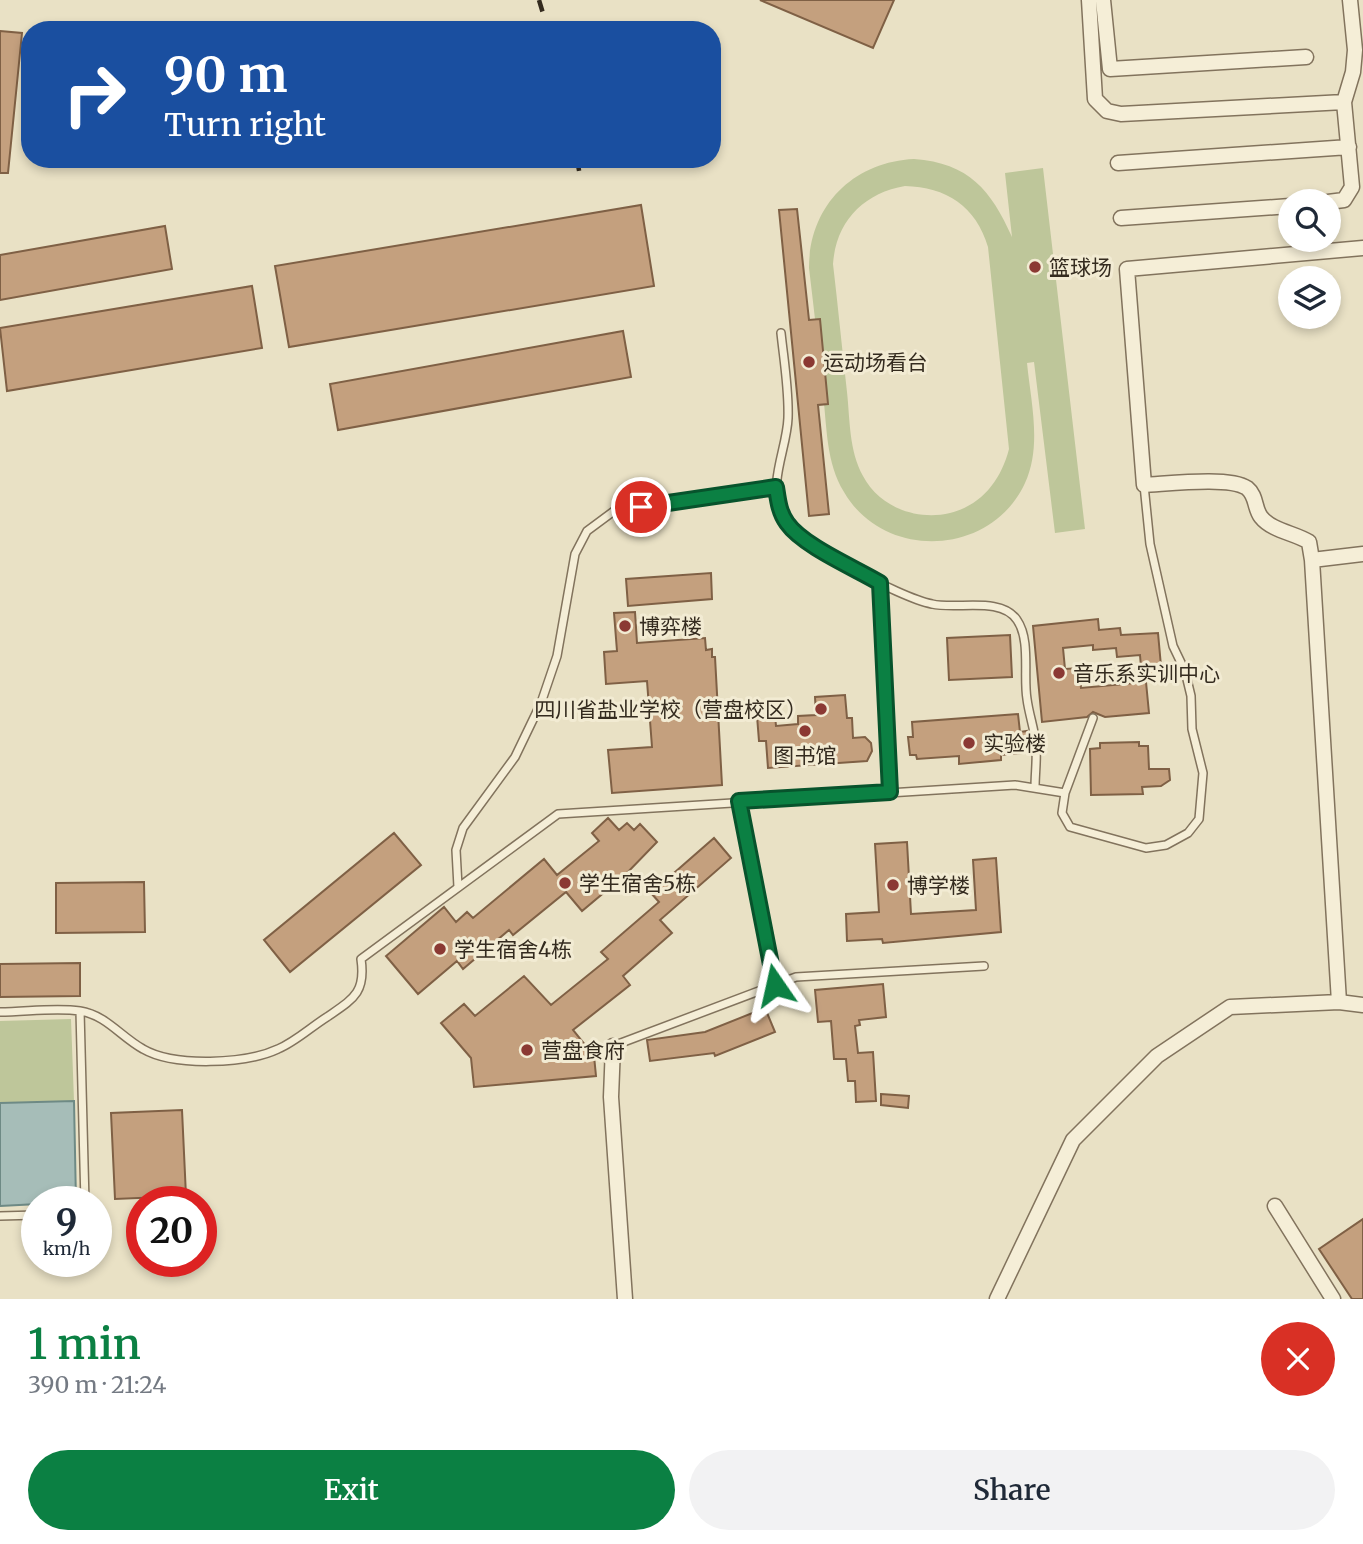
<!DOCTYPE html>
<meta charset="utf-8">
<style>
:root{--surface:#fff;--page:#f2f2f3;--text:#1f2937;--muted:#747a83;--accent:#0b8043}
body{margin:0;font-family:Merriweather,"Noto Sans SC",serif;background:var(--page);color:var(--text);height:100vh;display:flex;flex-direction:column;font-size:26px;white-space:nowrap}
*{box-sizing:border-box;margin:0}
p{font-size:23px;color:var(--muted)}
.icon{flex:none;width:38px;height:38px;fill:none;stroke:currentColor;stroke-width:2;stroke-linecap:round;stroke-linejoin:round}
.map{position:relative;height:1299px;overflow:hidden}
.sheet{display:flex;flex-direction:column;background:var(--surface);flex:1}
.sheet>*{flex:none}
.banner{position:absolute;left:21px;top:21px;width:700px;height:147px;border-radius:28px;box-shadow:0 4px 10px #0003;background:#1a4fa0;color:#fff;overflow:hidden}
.controls{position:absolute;left:1278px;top:189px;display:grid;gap:14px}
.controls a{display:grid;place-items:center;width:63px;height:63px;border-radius:50%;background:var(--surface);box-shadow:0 4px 10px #0003;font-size:35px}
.speed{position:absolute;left:21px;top:1186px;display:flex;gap:14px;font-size:35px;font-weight:700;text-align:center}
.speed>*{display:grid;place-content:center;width:91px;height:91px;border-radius:50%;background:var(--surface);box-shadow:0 4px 10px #0003;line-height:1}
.speed small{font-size:18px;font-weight:400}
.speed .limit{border:10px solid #d22;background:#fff;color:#111}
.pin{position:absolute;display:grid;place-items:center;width:60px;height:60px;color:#fff;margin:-30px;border:4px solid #fff;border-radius:50%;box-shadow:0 2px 7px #0007}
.me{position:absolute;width:77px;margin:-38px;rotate:349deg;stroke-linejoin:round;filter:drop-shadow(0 0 5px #0008)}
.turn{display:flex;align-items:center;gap:24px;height:147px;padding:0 28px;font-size:32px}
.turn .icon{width:91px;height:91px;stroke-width:2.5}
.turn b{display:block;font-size:49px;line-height:60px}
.round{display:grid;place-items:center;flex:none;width:74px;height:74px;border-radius:37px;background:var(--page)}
.summary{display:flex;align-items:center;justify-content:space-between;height:119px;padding:0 28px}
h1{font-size:42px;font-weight:600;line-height:52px;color:var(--accent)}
.action{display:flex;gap:14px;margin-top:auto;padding:14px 28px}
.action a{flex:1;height:80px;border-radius:42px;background:var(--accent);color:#fff;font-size:28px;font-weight:600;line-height:80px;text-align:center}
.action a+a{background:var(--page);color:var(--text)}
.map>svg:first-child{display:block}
</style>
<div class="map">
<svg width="1363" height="1299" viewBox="0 0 1363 1299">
<rect width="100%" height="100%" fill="#e9e1c5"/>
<path fill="#bec69a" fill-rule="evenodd" d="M914 159C969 163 991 190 1012 237L1005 173 1043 168 1085 529 1055 533 1034 362 1027 363C1031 403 1042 446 1025 483 991 557 884 561 844 492 826 463 827 427 823 394 819 352 814 310 809 268 809 206 853 162 914 159ZM905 186C946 187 976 206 988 247L1009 449C1001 480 982 505 950 513 917 521 879 507 863 476 849 451 850 420 847 392 842 349 838 306 833 264 836 221 864 193 905 186Z
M71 1019 74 1101 0 1103V1021Z"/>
<path fill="#a6bdb8" stroke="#6e8a85" stroke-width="2" d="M74 1101 76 1202 0 1206V1103Z"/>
<path fill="#c4a07e" stroke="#7f6045" stroke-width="2" d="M760 0H894L873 48Z
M0 31 22 33 8 173H0Z
M641 205 654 286 289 347 275 266Z
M797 209 809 320 820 319 828 404 818 405 829 514 809 516 779 210Z
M165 226 172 269 0 300V255Z
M252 286 262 348 7 391 0 328Z
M623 331 631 377 338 430 330 384Z
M711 573 712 599 628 606 626 579Z
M635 612 637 643 705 638 706 650 712 649V657H715L722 785 612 793 608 750 652 747 647 681 606 684 604 652 617 651 614 613Z
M1098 619 1099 630 1120 628 1121 635 1158 633 1162 677 1142 679 1140 655 1117 657 1116 648 1093 650V645L1063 648 1065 669 1079 668 1081 688 1146 682 1149 713 1105 717 1093 712 1087 717 1042 722 1033 626Z
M1010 635 1012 677 949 680 947 638Z
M845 695 847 718H852L853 738 865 737 871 743 872 751 867 761 768 768 766 741H759L757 716 775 715 776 726 798 724V716L816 715 815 697Z
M1018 714 1020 732 1027 731 1029 748 1021 749 1022 753 1001 755V760L959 764V756L917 759 916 755H910L908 737H913L912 722Z
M1139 742V746H1148L1149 769H1169L1170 780 1161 786 1142 787 1143 794 1091 795 1090 749 1100 748V743Z
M608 818 619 830 627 823 634 830 640 824 657 842 625 875 582 911 566 892 513 935 509 930 463 969 457 961 418 994 386 956 444 907 456 922 467 912 473 918 544 859 557 875 599 841 592 833Z
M394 833 421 865 290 972 264 940Z
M714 838 731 858 660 920 672 933 623 976 630 985 573 1030 594 1056 596 1076 474 1087 471 1058 441 1023 464 1004 475 1016 524 976 551 1005 608 959 601 952 659 902 651 893Z
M907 842 911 914 976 910 973 860 996 858 1001 932 883 943 882 939 847 941 846 914 879 912 875 844Z
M144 882 145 932 56 933V883Z
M80 963V996L0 997V964Z
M883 984 886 1017 859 1020 860 1025 855 1026 858 1053 873 1052 876 1101 856 1102 855 1081H848L846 1059H834L831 1021 818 1022 815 990Z
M765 1008 775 1032 715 1056 714 1053 650 1061 647 1040 705 1032Z
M881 1094 909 1096 908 1108 881 1105Z
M182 1110 186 1196 115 1199 111 1113Z
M1363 1219V1299H1352L1319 1249Z"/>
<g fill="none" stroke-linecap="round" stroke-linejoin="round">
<g stroke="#82735d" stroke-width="10">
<path id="lane" d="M781 333C784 361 789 390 788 418 787 448 768 482 781 512 792 541 900 598 932 604 957 610 1001 596 1017 620 1031 640 1023 676 1027 699 1029 715 1035 730 1036 746 1037 760 1035 774 1035 788
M880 583 890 792
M1065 793 1093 718
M739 801 775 985
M458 887 456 850 463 828 515 757 541 703 557 656 575 554 587 531 614 511 776 487
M80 1011 85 1202
M0 1012C26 1012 55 1007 80 1011 106 1015 121 1037 143 1049 174 1067 246 1064 278 1049 295 1042 311 1027 327 1017 353 999 366 993 361 959L558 814 1015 785 1065 793 1062 813 1070 827 1146 848 1166 845 1188 833 1199 819 1203 773 1192 729 1191 696 1185 671 1173 646 1150 544 1144 485
M613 1046 796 977 984 966
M0 1216 37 1215"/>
</g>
<g stroke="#82735d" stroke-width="17">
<path id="street" d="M1089 0 1095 99 1107 111 1121 114 1344 102
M1103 0 1110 69 1306 57
M1118 163 1349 147
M1328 202 1344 200 1352 187 1344 102 1353 72 1355 50 1350 0
M1121 218 1290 206
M1312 560 1309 542C1295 533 1272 531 1261 517 1254 508 1257 496 1247 488 1229 476 1167 484 1144 485L1127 269 1363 248
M1339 1002 1363 1005
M613 1046 611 1097 625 1299
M1275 1206 1333 1299
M997 1299 1073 1140 1157 1056 1230 1007 1339 1002 1312 560 1363 554"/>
</g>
<use href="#lane" stroke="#f5eed7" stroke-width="7"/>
<use href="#street" stroke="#f5eed7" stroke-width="14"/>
<path stroke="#342b1f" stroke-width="4.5" stroke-dasharray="12 12" stroke-linecap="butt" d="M539 0 548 30
M577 159 580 176"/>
</g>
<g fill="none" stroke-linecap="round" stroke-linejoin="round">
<g stroke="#07532c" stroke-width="18">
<path id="route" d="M641 507 776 487C778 500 779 512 787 523 803 546 855 568 880 583L890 792 739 801 775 985"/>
</g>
<use href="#route" stroke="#0b8043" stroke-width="12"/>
</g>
<g fill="#8b3933" stroke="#f2ebd3" stroke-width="2.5">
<circle cx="1035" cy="267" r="7"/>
<circle cx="809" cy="362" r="7"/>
<circle cx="625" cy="626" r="7"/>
<circle cx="1059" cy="673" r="7"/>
<circle cx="821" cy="709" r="7"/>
<circle cx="805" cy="731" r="7"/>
<circle cx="969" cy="743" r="7"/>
<circle cx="565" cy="883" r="7"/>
<circle cx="893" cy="885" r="7"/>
<circle cx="440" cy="949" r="7"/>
<circle cx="527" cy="1050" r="7"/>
</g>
<g text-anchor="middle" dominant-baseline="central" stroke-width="6" stroke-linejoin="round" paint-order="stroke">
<g font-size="21" fill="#342b1f" stroke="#f2ebd3" text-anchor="start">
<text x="1049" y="267">篮球场</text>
<text x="823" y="362">运动场看台</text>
<text x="639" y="626">博弈楼</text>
<text x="1073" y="673">音乐系实训中心</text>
<text x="807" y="709" text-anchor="end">四川省盐业学校（营盘校区）</text>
<text x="983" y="743">实验楼</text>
<text x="805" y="755" text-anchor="middle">图书馆</text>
<text x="579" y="883">学生宿舍5栋</text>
<text x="907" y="885">博学楼</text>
<text x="454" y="949">学生宿舍4栋</text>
<text x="541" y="1050">营盘食府</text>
</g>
</g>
</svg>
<div class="controls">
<a><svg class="icon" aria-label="search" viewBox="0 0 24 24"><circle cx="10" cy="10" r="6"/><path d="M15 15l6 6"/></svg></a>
<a><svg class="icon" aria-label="layers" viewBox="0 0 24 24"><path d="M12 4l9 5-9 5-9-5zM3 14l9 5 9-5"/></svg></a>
</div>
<div class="speed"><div>9<small>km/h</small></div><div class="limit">20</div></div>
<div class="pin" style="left:641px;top:507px;background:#d93025"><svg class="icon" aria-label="arrive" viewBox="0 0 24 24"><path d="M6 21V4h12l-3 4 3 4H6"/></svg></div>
<svg class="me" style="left:775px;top:985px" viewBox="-20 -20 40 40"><path d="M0-17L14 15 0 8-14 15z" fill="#0b8043" stroke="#fff" stroke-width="4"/></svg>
<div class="banner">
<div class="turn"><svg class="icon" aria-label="right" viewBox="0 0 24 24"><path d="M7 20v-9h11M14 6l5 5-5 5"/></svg><div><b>90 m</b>Turn right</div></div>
</div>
</div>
<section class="sheet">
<div class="summary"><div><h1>1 min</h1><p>390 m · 21:24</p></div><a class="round" style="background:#d93025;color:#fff"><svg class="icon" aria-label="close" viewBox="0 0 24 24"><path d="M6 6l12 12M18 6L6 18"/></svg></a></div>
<div class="action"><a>Exit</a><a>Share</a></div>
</section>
